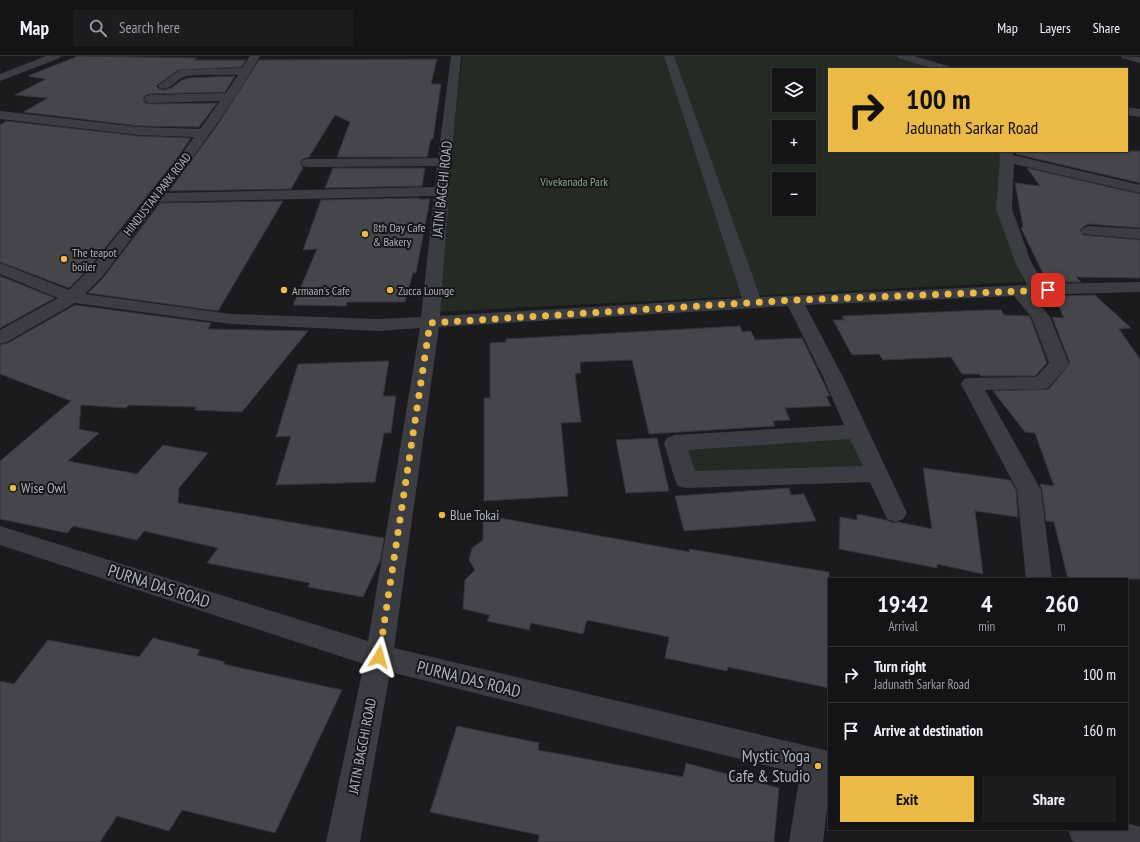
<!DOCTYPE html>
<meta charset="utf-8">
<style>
:root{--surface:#141416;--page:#1d1d1f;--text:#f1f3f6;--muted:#9d9ea1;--line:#333335;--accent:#ebb945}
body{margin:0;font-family:"PT Sans Narrow",sans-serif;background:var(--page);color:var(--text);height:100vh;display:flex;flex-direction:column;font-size:15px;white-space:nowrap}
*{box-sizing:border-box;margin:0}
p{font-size:13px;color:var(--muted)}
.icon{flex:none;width:22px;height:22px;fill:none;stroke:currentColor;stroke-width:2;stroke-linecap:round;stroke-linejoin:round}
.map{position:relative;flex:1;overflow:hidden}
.drawer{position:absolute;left:828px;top:522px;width:300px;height:252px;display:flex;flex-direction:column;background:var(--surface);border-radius:0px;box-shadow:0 1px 3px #0004,0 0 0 1px var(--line)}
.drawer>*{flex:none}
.top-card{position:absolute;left:828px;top:12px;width:300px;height:84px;border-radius:0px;box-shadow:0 1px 3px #0004,0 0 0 1px var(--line);background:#ebb945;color:#111;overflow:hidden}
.buttons{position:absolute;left:772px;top:12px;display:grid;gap:8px}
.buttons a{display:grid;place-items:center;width:44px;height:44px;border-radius:0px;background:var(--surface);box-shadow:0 1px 3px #0004,0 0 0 1px var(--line);font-size:20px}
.pin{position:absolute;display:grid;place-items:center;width:34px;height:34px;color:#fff;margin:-17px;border-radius:8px;box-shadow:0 2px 6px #0006}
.me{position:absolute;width:44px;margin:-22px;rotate:8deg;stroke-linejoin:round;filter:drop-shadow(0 0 3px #0008)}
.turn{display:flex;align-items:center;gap:14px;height:84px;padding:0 12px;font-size:18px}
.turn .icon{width:52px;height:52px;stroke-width:2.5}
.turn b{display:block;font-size:28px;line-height:34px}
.eta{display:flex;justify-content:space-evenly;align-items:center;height:68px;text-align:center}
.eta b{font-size:24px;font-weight:800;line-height:28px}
.action{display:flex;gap:8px;margin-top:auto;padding:8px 12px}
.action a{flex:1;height:46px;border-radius:0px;background:var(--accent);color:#111;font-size:16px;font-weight:800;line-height:46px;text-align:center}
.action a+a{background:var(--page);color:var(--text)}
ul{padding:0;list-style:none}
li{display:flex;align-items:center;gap:12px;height:56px;padding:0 12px;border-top:1px solid var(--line)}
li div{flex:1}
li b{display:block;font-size:15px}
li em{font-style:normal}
header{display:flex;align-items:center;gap:24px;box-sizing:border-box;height:56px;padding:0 20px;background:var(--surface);border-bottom:1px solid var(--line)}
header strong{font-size:19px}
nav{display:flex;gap:22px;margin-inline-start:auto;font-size:14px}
.search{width:280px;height:36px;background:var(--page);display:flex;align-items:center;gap:10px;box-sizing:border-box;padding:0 14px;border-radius:0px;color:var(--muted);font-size:15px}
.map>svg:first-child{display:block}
</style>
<header>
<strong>Map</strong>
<div class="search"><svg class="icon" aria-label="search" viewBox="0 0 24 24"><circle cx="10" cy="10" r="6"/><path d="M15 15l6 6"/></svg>Search here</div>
<nav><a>Map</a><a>Layers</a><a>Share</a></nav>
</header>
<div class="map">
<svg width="1140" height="786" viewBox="0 0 1140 786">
<rect width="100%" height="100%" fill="#1b1b1d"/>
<path fill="#232b24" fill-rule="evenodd" d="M462 0H898L942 13H829V95H1005L1000 155 1024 226 435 256ZM779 19H809V49H779ZM779 71H809V101H779ZM779 123H809V153H779Z
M853 381 869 416 693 421 684 392Z"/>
<path fill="#45464a" stroke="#353539" d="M78 0 197 2 194 4H246L241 11 178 14 156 30 159 33 164 34 171 32 182 24 188 22 235 20 225 36 150 38 146 39 143 42 145 47 150 48 217 47 199 71 139 70 23 56 48 42 15 39 46 23 28 20Z
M437 3 431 28H441L433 83H431L427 101H337L350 66 335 59 309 101 303 103 300 106 303 112 291 133 169 135 216 71 259 4Z
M6 65 139 80 191 82 175 105 89 212 69 232 0 206V69Z
M1014 95H1140V127L1016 98Z
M333 112H425L422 130 325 132Z
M1027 112 1140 138V172L1089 168 1083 171 1080 174 1083 179 1140 184V222L1076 221 1081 226H1047L1021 172 1023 171 1015 127 1040 130Z
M419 142V143H430L416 217H413L405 246H347L346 250 293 249 317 193 303 194 321 144Z
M283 145 218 255 88 237 103 222 160 147Z
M0 220 55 242 0 272Z
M1095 239 1131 272 1119 273 1140 303V523H1068L1054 466 1046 465 1042 434 1040 428 1054 430 1035 377 1025 376 993 335 1049 333 1070 307 1052 261 1064 262 1054 240Z
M75 249 211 267 208 273 308 275 242 356 194 354 197 351 129 349 126 352 81 349 79 373 99 377 68 405 137 418 163 389 208 397 179 432 178 447 384 482 380 505 363 541 308 531 310 527 207 507 218 492 144 475 137 484 73 470 67 477 0 463V405L71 345 0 318V289L8 287Z
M986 254H1001L1004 259 1029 260 1031 263 1047 307 1035 320H981L979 318H962L951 301 883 304 879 298 852 299 833 264H844L842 260Z
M740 270 742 276 751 275 755 284 802 282 830 340H826L831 350 785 352 790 364 773 365 775 370 649 378 632 304 580 306 581 317 575 318 581 366 561 367 568 440 484 445V342H490V287L506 286V283Z
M389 305 383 340H396L391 377H384L375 426 276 429 291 380 276 381 298 308Z
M657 382 669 435 626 437 616 384Z
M923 412 1010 424 1016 434 1018 461 975 455 983 518 937 508V512L839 493 840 461 857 464V458L886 464 894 467 898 466 932 473Z
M789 432 791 439 804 438 816 465 684 475 675 440Z
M483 459 690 496 689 493 829 516V632L728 611 727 615 665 602 669 581 587 564 583 578 531 567 529 574 487 565 490 559 463 553 465 524 475 514 469 504 472 492 483 484Z
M153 582 200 594 197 599 225 606 223 608 342 634 275 777 182 754 169 775 117 760 100 786H0V625L14 628 48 584 139 601Z
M457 670 539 687 538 694 683 721 686 707 779 732 774 786H538L539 779 430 756Z"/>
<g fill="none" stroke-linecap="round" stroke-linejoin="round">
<path fill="#3c3d42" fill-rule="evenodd" d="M46 0H61L60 2 0 25V18Z
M250 0H260C232 48 200 93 166 137L435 131 437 110 308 111 303 110 301 107 303 104 308 103 438 102 451 0H461L451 106 440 260 742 242 664 0H674L760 241 1027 229 1015 206 996 153 1000 102 999 95H1013V99L1140 129V137L1014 108 1012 153 1031 206 1044 228 1140 226V236L1032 239 1050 261 1069 308 1048 332 1041 333 985 334 1041 434 1052 523H1026L1017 434 961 328 964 323 971 322 1036 321 1049 307 1032 262 1014 240 805 249 844 323 907 457 903 463 895 466 887 463 870 426 686 432 678 430 675 424 664 387 667 382 675 379 844 369 824 323 788 250 439 271 394 592 829 695V735L823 786H789L800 718 390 616 360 786H326L364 608 0 489V470L368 585 420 272 378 275 231 268 75 247 7 286 0 288V274L58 242 0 218V207L69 234 90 213 176 106 194 81 139 79 0 63V55L139 71 200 73 220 45 150 47 146 46 144 43 146 40 150 39 226 37 238 19C228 19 191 18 184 21 175 24 171 35 160 32L158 30 178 15 182 14 242 12ZM434 140 421 261 378 263 231 258 85 238 102 221 159 146ZM850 383 863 410 695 415 688 394Z
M897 0H914L951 11 953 13H935L898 2Z
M1121 0 1140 1V7L1122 2Z
M1127 51 1140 53V61L1127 59Z
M1089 170 1140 173V183L1083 178 1081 175 1083 172Z
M1127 767 1140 771V786H1076L1072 785 1068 773H1127Z"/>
</g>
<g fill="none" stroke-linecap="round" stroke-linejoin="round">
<path stroke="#ebb945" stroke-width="7" stroke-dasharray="0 12.6" d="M379 601 430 267 794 244 1048 234"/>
</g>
<g fill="#ebb945" stroke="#161618" stroke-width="1.5">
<circle cx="365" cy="178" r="4"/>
<circle cx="64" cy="203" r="4"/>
<circle cx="284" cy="234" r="4"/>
<circle cx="390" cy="234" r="4"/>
<circle cx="13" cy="432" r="4"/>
<circle cx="442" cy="459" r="4"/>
<circle cx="818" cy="710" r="4"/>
</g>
<g text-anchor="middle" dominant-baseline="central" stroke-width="4" stroke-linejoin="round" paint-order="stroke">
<g font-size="12" fill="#86a689" stroke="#161618">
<text x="574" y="125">Vivekanada Park</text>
</g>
<g font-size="12" fill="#aeb2bc" stroke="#161618">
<text transform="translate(157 138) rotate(-52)">HINDUSTAN PARK ROAD</text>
</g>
<g font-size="12" fill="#aeb2bc" stroke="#161618" text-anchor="start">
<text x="373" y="171">8th Day Cafe<tspan x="373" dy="14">&amp; Bakery</tspan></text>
<text x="72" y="196">The teapot<tspan x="72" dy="14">boiler</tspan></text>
<text x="292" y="234">Armaan's Cafe</text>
<text x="398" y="234">Zucca Lounge</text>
</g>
<g font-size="14" fill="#aeb2bc" stroke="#161618">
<text transform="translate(442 133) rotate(-84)">JATIN BAGCHI ROAD</text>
<text transform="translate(362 690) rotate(-79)">JATIN BAGCHI ROAD</text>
</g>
<g font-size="14" fill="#aeb2bc" stroke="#161618" text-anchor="start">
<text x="21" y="432">Wise Owl</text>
<text x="450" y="459">Blue Tokai</text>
</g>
<g font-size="17" fill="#aeb2bc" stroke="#161618">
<text transform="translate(159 530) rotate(18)">PURNA DAS ROAD</text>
<text transform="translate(469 623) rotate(14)">PURNA DAS ROAD</text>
</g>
<g font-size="17" fill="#aeb2bc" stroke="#161618" text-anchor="end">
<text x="810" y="700">Mystic Yoga<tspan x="810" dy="20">Cafe &amp; Studio</tspan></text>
</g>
</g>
</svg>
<div class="buttons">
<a><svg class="icon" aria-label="layers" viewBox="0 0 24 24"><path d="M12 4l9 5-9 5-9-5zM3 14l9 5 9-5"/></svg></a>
<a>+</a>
<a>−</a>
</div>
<div class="pin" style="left:1048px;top:234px;background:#d93025"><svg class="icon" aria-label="arrive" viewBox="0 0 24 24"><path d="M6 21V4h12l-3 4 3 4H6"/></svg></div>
<svg class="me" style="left:379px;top:601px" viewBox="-20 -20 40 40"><path d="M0-17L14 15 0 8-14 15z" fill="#ebb945" stroke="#fff" stroke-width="4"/></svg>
<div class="top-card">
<div class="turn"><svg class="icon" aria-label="right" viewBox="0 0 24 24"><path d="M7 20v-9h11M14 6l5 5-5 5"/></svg><div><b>100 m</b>Jadunath Sarkar Road</div></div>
</div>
<section class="drawer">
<div class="eta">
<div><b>19:42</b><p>Arrival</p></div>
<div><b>4</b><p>min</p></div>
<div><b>260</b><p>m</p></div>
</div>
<ul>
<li><svg class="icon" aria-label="right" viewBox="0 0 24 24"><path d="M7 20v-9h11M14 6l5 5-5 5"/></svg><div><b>Turn right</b><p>Jadunath Sarkar Road</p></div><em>100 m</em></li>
<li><svg class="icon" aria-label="arrive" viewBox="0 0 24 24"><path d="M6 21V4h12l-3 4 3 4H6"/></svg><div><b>Arrive at destination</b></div><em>160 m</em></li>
</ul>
<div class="action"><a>Exit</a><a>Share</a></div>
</section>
</div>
